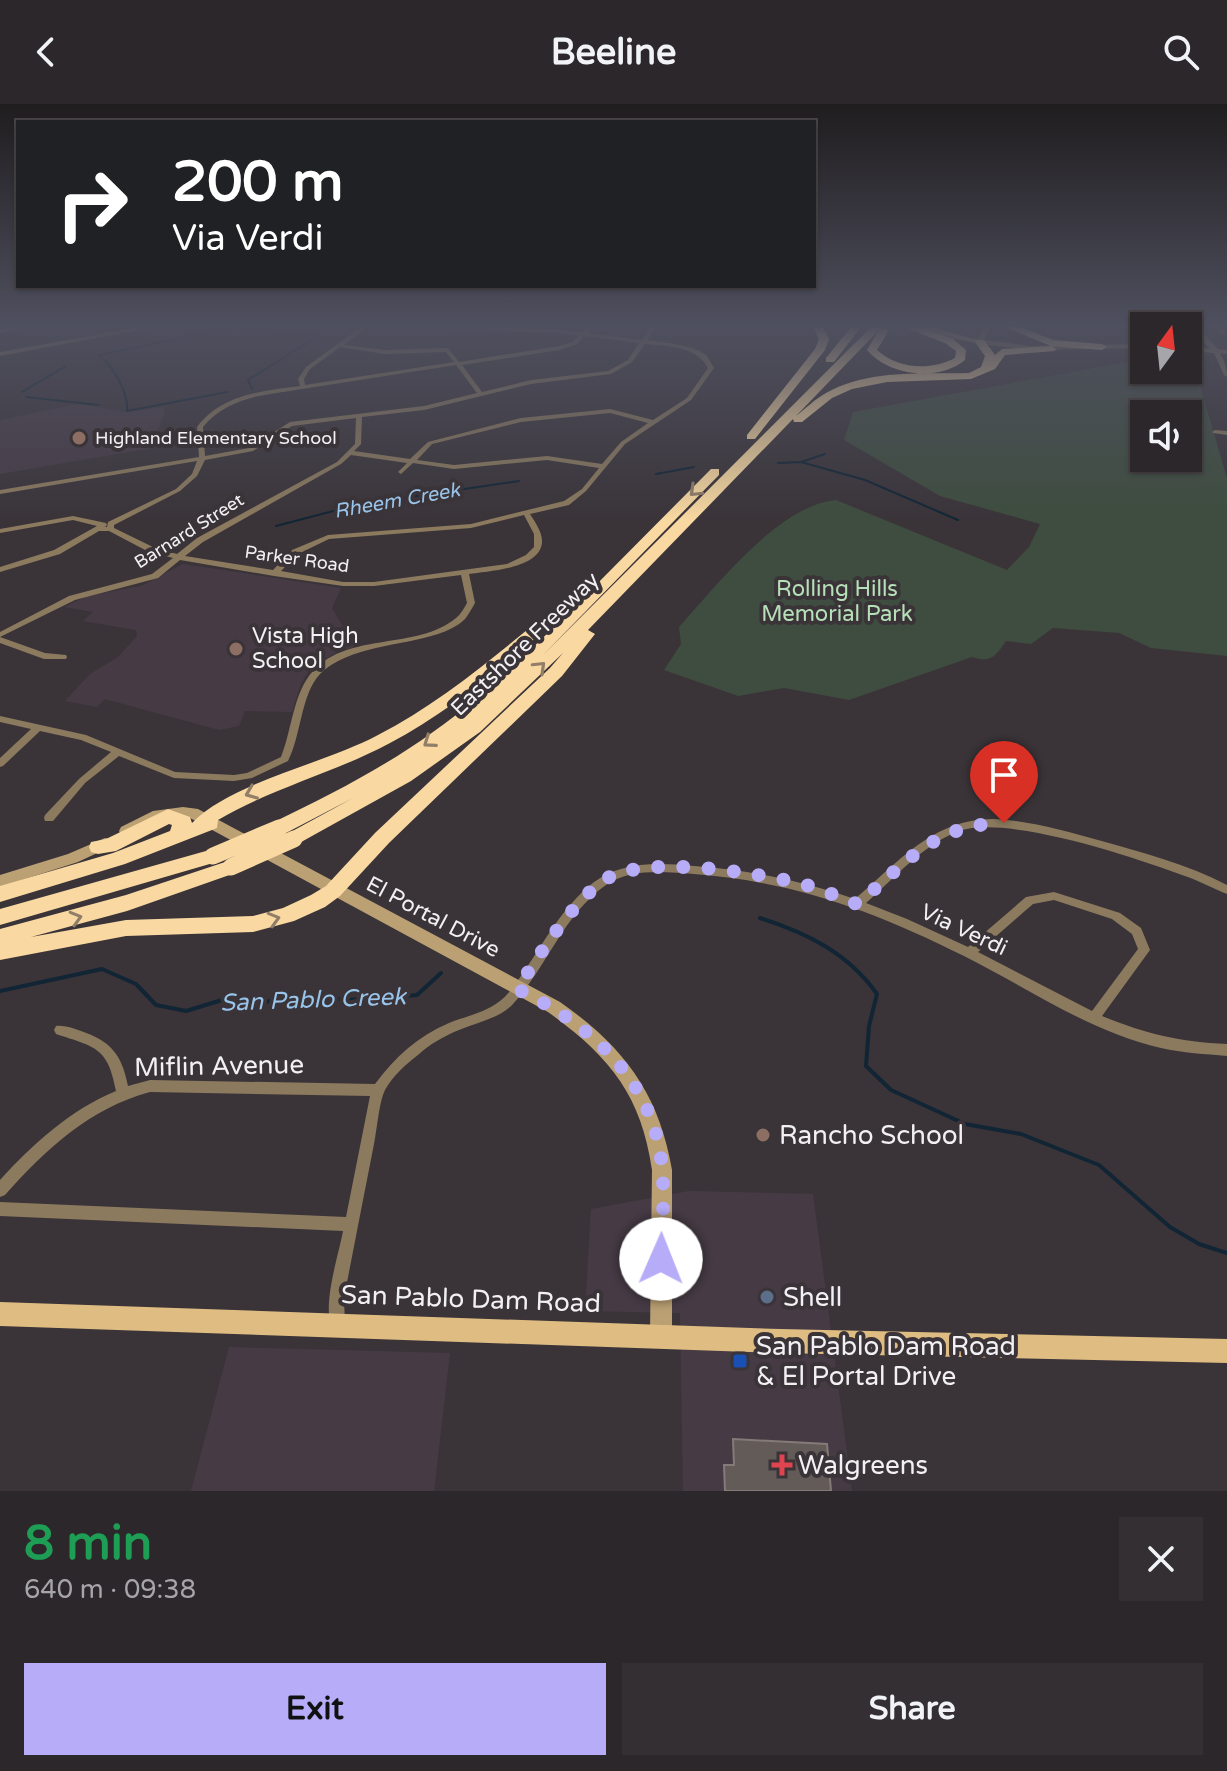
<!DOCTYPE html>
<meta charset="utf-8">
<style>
:root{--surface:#2c272b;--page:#342f33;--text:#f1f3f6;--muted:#a6a5a9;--line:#484447;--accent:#b6acf8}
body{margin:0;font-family:"Varela Round",sans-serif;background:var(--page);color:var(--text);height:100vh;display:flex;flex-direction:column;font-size:30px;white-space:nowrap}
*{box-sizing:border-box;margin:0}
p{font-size:26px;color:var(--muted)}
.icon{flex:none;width:44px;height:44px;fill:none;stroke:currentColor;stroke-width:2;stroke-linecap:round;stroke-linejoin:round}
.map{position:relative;height:1387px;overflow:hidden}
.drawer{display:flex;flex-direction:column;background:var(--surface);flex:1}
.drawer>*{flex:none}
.hud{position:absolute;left:16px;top:16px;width:800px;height:168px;border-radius:0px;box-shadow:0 2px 6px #0004,0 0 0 2px var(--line);background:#202124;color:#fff;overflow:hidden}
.needle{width:52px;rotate:15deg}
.tools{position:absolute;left:1130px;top:208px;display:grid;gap:16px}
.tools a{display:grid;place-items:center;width:72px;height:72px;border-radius:0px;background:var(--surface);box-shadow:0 2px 6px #0004,0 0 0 2px var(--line);font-size:40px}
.pin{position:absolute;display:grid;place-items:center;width:68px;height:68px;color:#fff;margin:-82px -34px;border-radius:50% 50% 50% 0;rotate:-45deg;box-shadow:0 0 8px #0007}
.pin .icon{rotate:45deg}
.me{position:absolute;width:88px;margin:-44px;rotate:1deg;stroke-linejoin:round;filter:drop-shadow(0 0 6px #0008)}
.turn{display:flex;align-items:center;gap:28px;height:168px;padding:0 24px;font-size:36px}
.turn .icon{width:104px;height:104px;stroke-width:2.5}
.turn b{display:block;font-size:56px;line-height:68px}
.round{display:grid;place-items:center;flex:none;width:84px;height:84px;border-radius:0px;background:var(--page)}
.head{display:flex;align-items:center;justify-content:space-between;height:136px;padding:0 24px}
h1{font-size:48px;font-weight:700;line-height:60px;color:#1e9e55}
.cta{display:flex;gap:16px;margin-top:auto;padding:16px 24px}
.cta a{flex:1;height:92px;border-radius:0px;background:var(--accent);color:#111;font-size:32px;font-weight:700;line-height:92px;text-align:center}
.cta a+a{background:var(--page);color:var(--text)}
header{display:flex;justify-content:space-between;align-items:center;height:104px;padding:0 24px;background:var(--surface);font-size:36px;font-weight:700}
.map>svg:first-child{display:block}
</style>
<header><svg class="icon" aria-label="back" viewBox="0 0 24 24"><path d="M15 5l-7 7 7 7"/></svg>Beeline<svg class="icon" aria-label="search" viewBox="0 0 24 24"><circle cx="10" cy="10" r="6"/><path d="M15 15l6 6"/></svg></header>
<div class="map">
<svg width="1227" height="1387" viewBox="0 0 1227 1387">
<rect width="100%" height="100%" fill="#3a3439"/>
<path fill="#463b45" d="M78 300 126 308 163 303 165 309 158 325V343L0 370V316Z
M183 460 341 484 332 504 355 543 338 547 310 565 301 579 292 608 245 607 239 622 219 626 105 595 97 603 65 597 90 570 118 553 137 532 136 526 83 517 93 508 64 503 88 492 141 482Z
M689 1087 813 1090 852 1387H683L680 1209 585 1207 591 1105Z
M229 1243 450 1249 434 1387H191Z"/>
<path fill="#3e4d3f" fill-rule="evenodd" d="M1188 248 1208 249 1194 261 1227 374V552L1151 544 1119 529 1053 524 1031 540 1006 537C995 553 991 559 972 553L849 596 784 584 738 592 664 566 681 540 679 523C716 482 779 401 836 396L1007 466 1029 443 1040 420 940 392 844 336 853 308 1144 255V266H1188ZM1144 310H1188V354H1144Z"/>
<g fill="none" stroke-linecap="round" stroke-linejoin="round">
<path stroke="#112535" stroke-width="2" d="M22 288 66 262
M227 288 127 307C129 290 113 262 99 251L231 224 318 232 248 276 252 285
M26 293 99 301
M801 358 865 376 958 416
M778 359 801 358 825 350
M656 370 694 363
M276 422 356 401 519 377"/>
<path stroke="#112535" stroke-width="4" d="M760 814C807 829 848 849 877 890L869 922 866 962 891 986 965 1020 1021 1030 1099 1061 1170 1123 1199 1140 1227 1149
M0 887 102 865 136 880 156 901 186 907 222 896 250 899 314 893 349 896 417 891 441 869"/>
</g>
<path fill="#635b57" stroke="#847b78" stroke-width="2" d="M733 1335 827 1340 831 1387H725L724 1361H734Z"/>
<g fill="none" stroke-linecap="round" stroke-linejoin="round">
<path fill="#8b7a5e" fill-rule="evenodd" d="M12 223H27L0 229V225Z
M361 223H368L344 241 385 246 448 244 459 258 559 242 573 238 579 231 556 229 422 223 556 225 582 229 587 223H593L587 229 642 236 650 223H656L647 236C662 238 696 241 707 252 709 255 712 261 714 264L691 296 625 340 586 387 569 401 530 410C535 418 543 429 542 439 539 465 488 467 469 470L475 499C472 504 469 510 465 515 458 522 447 527 438 530 402 542 348 542 320 570 301 590 301 632 288 657L252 674 234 677 174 674 119 652 85 679 53 717H45L44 714 45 711 79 675 111 648 81 636 40 627 3 662 0 663V654L31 625 0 618V612L86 631 175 668 234 671 247 669 281 653C292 626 293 589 313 567 350 527 416 547 456 514 461 510 464 504 467 499L461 471 374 482H343L274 472 180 456 158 474 75 496 0 533 45 549 66 551 67 553 66 555H44L0 539V528L69 492 152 470 173 454 147 447 109 427H99L60 450 0 468V463L54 446 97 422 73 416 0 429V425L73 412 106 419 107 421 105 423H107L108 418 176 385 192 370 197 357 0 390V386L199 353 197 323C222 290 262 287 300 282L298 275 306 263ZM584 232 639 239 628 256 608 267 531 276 482 288 462 261 560 246 577 240ZM645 240C666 242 697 242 708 264L687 294 653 316 610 305 521 314 428 338 410 355 354 347 361 340 362 313 424 306 531 280 611 270 632 258ZM340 243 385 250 446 248 454 258 305 281 304 275 310 265ZM456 261 477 289 424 302 290 318 249 344 205 352 203 323C220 302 244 294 270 290ZM610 309 648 319 621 338 602 360 547 352 454 361 417 356 432 340 521 318ZM356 314 355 340 337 358 197 434 177 450 153 443 114 424V421L180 387 197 372 205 356 253 347 292 322ZM351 351 407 359 398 368 401 370 413 359 454 365 547 356 599 364 582 385 564 397 471 420 328 431 292 446 273 466 185 452 203 438 341 360ZM524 411 534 430V443L526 451 507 460 374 478H343L281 467 298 450 329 435 471 424Z
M1218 223H1224L1225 230H1221Z
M1216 245C1223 251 1227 263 1227 273L1224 271 1213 247Z
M1215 326 1227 327V331L1213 329 1212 328Z
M995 715C1030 717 1065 727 1098 736 1141 748 1187 760 1227 781V790C1212 784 1198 776 1182 771 1134 753 1003 709 957 728 921 742 895 774 866 799L907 815 968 843 1026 793 1054 788 1120 809 1141 824 1150 846 1102 912C1146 930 1180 938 1227 940V952C1205 950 1183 949 1161 944 1090 928 1028 884 964 852 873 807 796 778 694 770 665 768 631 764 606 781 563 811 547 863 513 900 499 915 477 918 459 926 444 932 430 940 418 951 406 960 392 973 385 986 379 998 377 1026 374 1040 364 1091 354 1142 344 1194L345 1221 342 1226 337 1229 332 1226C322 1200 338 1154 343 1127L0 1112V1098L346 1113 370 992 150 988C90 1004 46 1045 5 1091L0 1093V1076C33 1040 70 1006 116 987 108 943 95 943 56 930L54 926 56 922C64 921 72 924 81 927 111 937 122 951 128 982L150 976 375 980C395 953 418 932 449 919 466 912 485 909 500 897 509 890 516 879 523 869 539 846 553 820 572 799 585 784 601 770 621 765 645 758 670 760 694 762 750 766 803 777 855 795 899 758 933 714 995 715ZM1054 796 1112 815 1132 830 1138 845 1092 907 978 848 1033 800Z"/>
<path fill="#8b7a5e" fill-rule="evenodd" d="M140 223H156L0 252V248Z
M984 223H990L984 236 1031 242 1144 240V244L1031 246 980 240 937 232 940 230 978 235Z
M1191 223H1198L1218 245 1227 246V250L1188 247V243L1210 245Z"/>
<path fill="#baa073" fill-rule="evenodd" d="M901 223H933L984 238 980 240 925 226 922 229Z
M183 703 198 705 560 898C623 942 659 989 672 1066V1231L669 1239 661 1242 653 1239 650 1231 652 1066C641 990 609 952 548 908L190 714 162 715 126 732 121 731 119 727 121 723 153 707Z
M105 734 110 735 112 739 110 743 78 758 0 783V771L68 750Z"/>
<path fill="#dfbd82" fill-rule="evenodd" d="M0 1198 780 1225 1227 1235V1259L780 1249 0 1222Z"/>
<path fill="#f9d9a1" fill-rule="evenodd" d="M813 223H823L829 235 825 246 755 335H747V331L815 245 819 235Z
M851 223H861L834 258H826V254Z
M871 223 889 226 877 246C898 265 930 267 955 254L956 247 945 239 919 229 917 227 922 224 953 235 966 246 965 256C938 278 889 272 867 246L878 227 796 312C805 305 815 295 826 289 867 265 923 270 969 269L981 263 985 252 975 238 976 236H984L995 251 1002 245 1051 242 1005 223H1020L1053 236 1102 240 1107 243 1102 246 1052 242 1056 245 1055 247 1005 251 995 265 971 275 887 278 852 285 832 294 802 318H794L793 315 588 526 595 530 562 572 389 739 340 792 325 803 294 817 253 828 126 832 0 856V825L126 791 231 756 238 758 241 763 238 768 127 807 31 833 126 816 253 812 283 804 311 791 326 782 375 729 550 564 563 549 480 628 411 677 294 742 287 740 285 735 287 730 353 694 286 729H272L270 724 272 719C328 692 383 664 433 628 487 590 534 543 580 497 519 547 460 602 390 639 334 669 272 684 218 716L217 724 125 760 0 798V782L113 749 170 727 172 721 169 720 116 747 98 750 91 748 89 743 91 738 106 735 168 705 190 713 192 719C232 678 324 660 378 631 449 594 509 540 571 490H581L582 495 711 365H719V371L543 551Z
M213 745 220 747 223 752 220 757 0 821V805Z"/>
<path stroke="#f9d9a1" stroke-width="17" d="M213 752 279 724
M231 763 294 735"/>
</g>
<defs><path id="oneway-chevron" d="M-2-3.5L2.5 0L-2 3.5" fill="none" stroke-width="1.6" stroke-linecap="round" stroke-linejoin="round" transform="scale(2)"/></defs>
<g stroke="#907e68">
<use href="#oneway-chevron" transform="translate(695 387) rotate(136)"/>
<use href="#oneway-chevron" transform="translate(540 563) rotate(-44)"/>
<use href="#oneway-chevron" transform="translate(429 638) rotate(145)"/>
<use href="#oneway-chevron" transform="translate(251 689) rotate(158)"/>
<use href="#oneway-chevron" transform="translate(76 814) rotate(-16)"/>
<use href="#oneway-chevron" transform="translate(274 815) rotate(-16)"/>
</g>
<linearGradient id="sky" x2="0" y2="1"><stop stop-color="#201d1f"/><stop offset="0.53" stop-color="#4f505f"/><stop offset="1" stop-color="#4f505f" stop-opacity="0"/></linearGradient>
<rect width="1227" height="417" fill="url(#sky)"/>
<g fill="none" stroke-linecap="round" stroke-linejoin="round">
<path stroke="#b6acf8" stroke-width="14" stroke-dasharray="0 25.2" d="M661 1155C662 1125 665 1093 662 1063 654 976 590 920 517 885 541 849 566 807 600 779 638 748 754 769 799 779 819 784 838 793 857 800 908 758 934 720 1004 719"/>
</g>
<g fill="#8d6e63" stroke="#3a3439" stroke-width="3">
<circle cx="79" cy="334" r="8"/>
<circle cx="236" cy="545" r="8"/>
<circle cx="763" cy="1031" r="8"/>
</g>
<circle fill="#5c6f8a" stroke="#3a3439" stroke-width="3" cx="767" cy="1193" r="8"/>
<rect fill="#1a4fb4" stroke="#3a3439" stroke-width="3" x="732" y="1249" width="16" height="16" rx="4"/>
<path fill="#e0444e" stroke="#3a3439" stroke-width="3" d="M778 1349h8v8h8v8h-8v8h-8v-8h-8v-8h8z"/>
<g text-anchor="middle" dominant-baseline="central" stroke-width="8" stroke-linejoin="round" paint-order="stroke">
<g font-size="18" fill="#f3f0f3" stroke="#3a3439" text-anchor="start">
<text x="95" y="334">Highland Elementary School</text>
</g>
<g font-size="18" fill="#f3f0f3" stroke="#3a3439">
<text transform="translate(189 427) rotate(-32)">Barnard Street</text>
<text transform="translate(297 455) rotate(8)">Parker Road</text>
</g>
<g font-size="20" font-style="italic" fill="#99c4ea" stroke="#3a3439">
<text transform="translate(397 397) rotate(-10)">Rheem Creek</text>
</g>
<g font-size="22" fill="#b6e0b7" stroke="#3a3439">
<text x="837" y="485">Rolling Hills<tspan x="837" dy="25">Memorial Park</tspan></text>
</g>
<g font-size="22" fill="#f3f0f3" stroke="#3a3439" text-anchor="start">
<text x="252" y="532">Vista High<tspan x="252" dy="25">School</tspan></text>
</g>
<g font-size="22" fill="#f3f0f3" stroke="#3a3439">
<text transform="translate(525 540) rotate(-44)">Eastshore Freeway</text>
<text transform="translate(433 813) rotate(28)">El Portal Drive</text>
<text transform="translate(964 826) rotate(25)">Via Verdi</text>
</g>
<g font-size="24" font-style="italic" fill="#99c4ea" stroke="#3a3439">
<text transform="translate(313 896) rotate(-2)">San Pablo Creek</text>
</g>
<g font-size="26" fill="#f3f0f3" stroke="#3a3439">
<text transform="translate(219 962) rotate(-1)">Miflin Avenue</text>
<text transform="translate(471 1195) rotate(2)">San Pablo Dam Road</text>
</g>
<g font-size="26" fill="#f3f0f3" stroke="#3a3439" text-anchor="start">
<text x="779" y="1031">Rancho School</text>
<text x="783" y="1193">Shell</text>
<text x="756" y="1242">San Pablo Dam Road<tspan x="756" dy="30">&amp; El Portal Drive</tspan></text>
<text x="798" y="1361">Walgreens</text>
</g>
</g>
</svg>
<div class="tools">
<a><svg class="needle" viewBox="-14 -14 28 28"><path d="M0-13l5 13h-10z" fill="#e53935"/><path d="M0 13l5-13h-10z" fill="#a6a5a9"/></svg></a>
<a><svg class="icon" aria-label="sound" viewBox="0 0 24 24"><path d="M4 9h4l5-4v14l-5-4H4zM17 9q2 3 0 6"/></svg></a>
</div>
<div class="pin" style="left:1004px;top:719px;background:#d93025"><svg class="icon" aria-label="arrive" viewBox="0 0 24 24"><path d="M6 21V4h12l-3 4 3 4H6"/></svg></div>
<svg class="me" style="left:661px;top:1155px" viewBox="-20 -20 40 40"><circle r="19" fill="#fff"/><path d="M0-13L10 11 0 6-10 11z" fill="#b6acf8"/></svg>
<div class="hud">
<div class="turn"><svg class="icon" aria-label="right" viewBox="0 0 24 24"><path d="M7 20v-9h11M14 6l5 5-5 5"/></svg><div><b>200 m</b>Via Verdi</div></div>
</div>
</div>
<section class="drawer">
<div class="head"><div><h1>8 min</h1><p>640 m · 09:38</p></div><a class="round"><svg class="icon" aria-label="close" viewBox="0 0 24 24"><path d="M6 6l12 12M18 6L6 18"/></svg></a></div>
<div class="cta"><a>Exit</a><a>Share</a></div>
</section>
